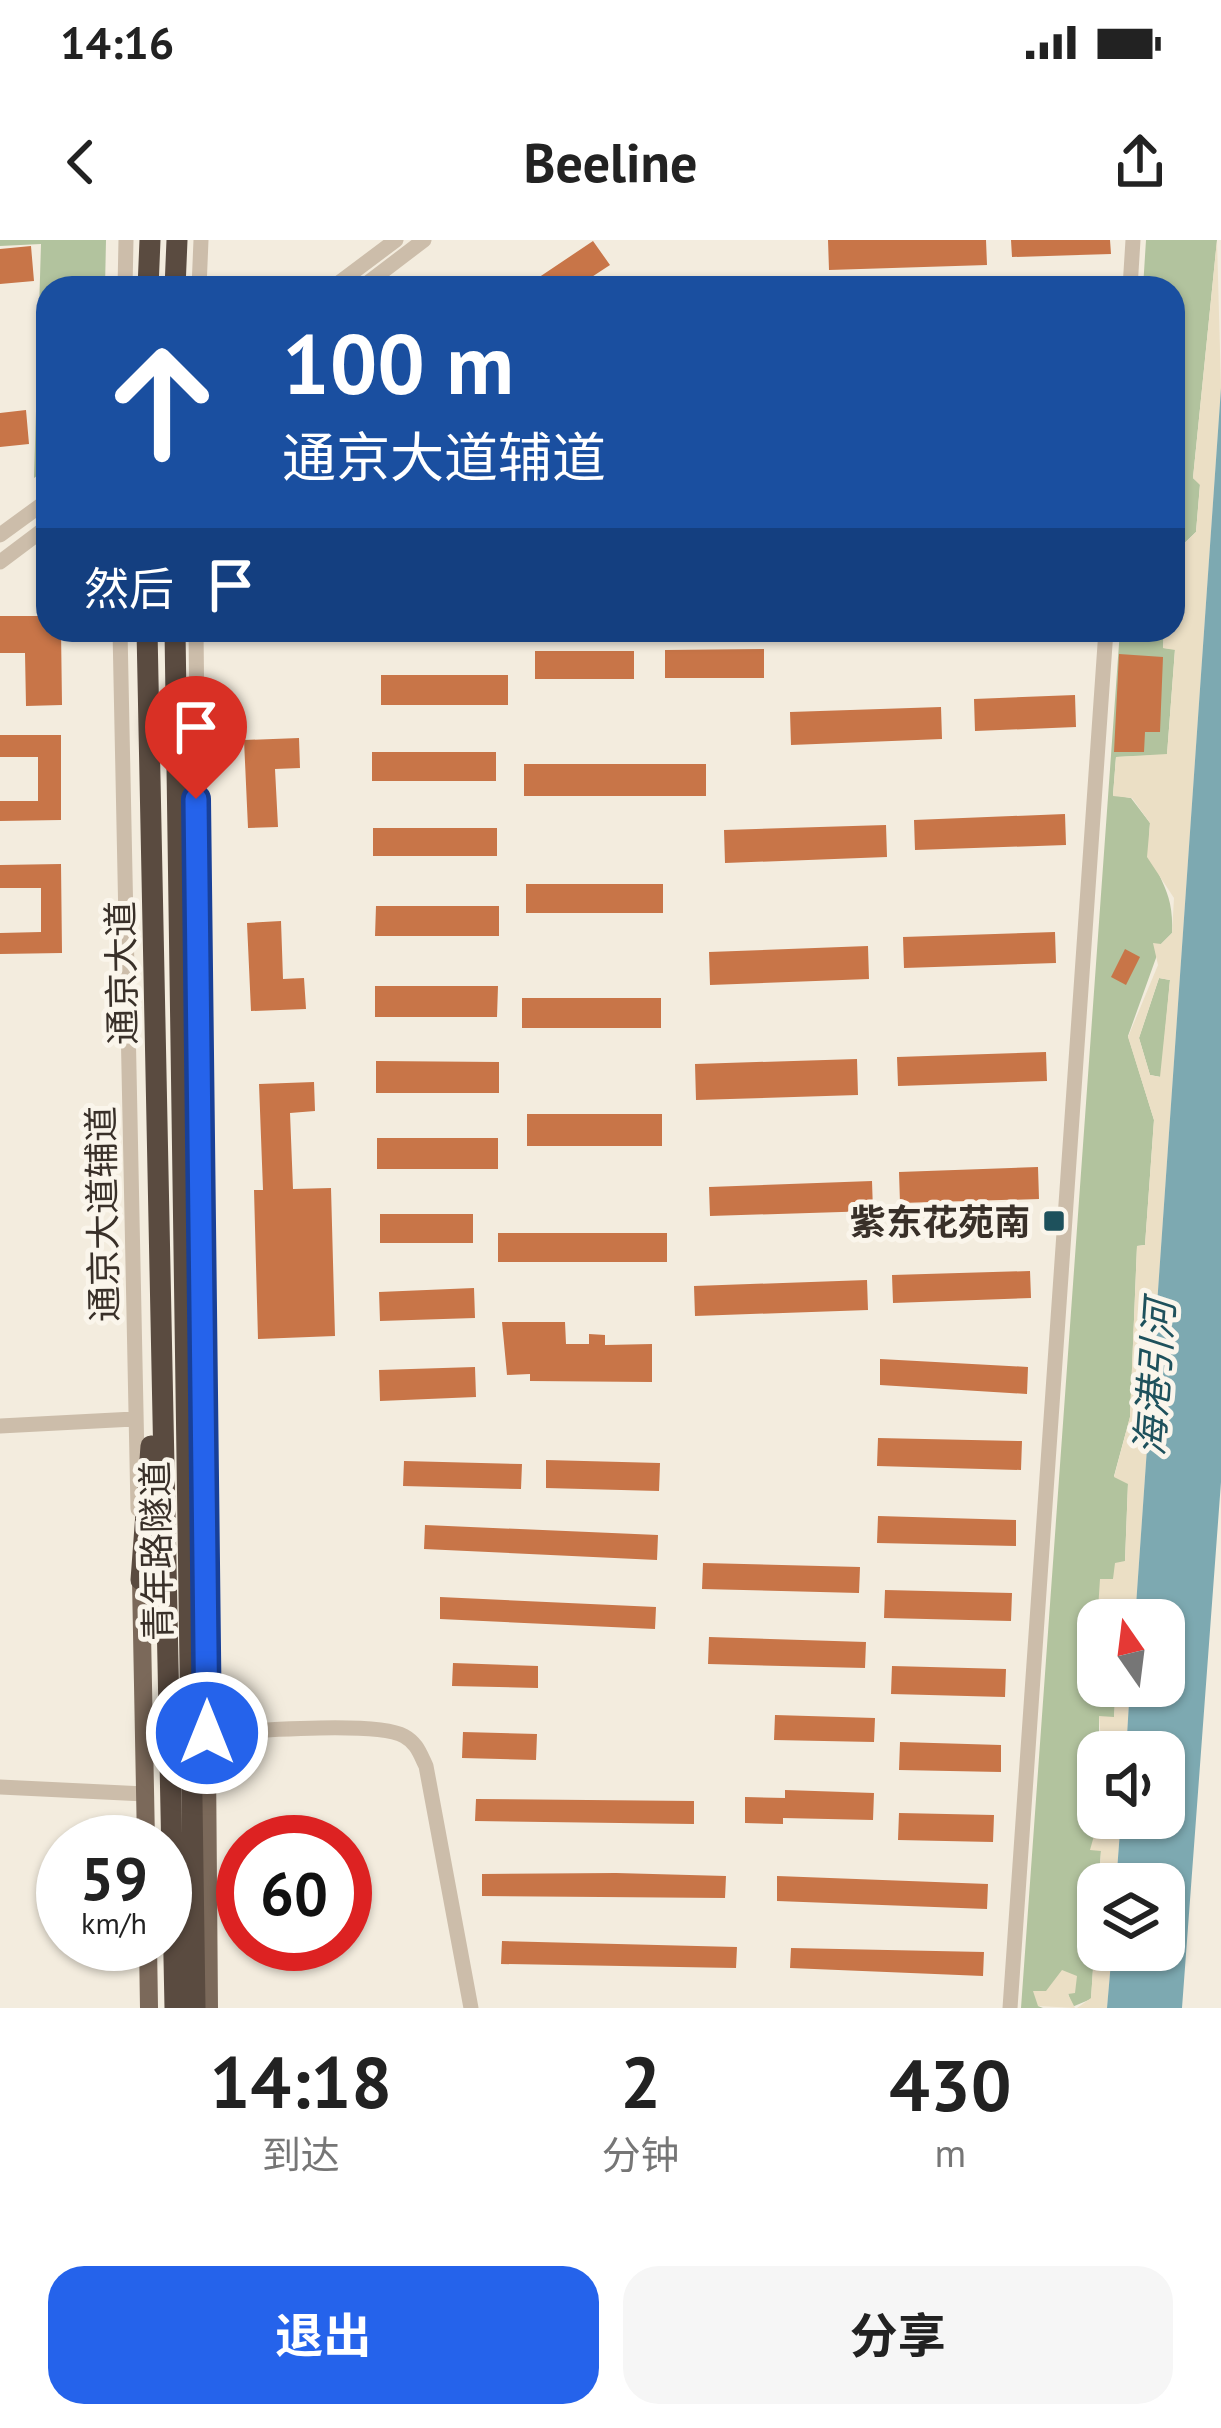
<!DOCTYPE html>
<html lang="zh">
<meta charset="utf-8">
<style>
:root{--surface:#fff;--page:#f6f6f6;--text:#222;--muted:#767676;--accent:#2563eb}
body{margin:0;font-family:"PT Sans","Noto Sans SC",sans-serif;background:var(--page);color:var(--text);height:100vh;display:flex;flex-direction:column;font-size:45px;white-space:nowrap}
*{box-sizing:border-box;margin:0}
p{font-size:39px;color:var(--muted)}
.icon{flex:none;width:66px;height:66px;fill:none;stroke:currentColor;stroke-width:2;stroke-linecap:round;stroke-linejoin:round}
.map{position:relative;height:1768px;overflow:hidden}
.details{display:flex;flex-direction:column;background:var(--surface);flex:1}
.details>*{flex:none}
.banner{position:absolute;left:36px;top:36px;width:1149px;height:366px;border-radius:36px;box-shadow:0 3px 9px #0004;background:#1a4fa0;color:#fff;overflow:hidden}
.needle{width:78px;rotate:346deg}
.buttons{position:absolute;left:1077px;top:1359px;display:grid;gap:24px}
.buttons a{display:grid;place-items:center;width:108px;height:108px;border-radius:24px;background:var(--surface);box-shadow:0 3px 9px #0004;font-size:60px}
.speed{position:absolute;left:36px;top:1575px;display:flex;gap:24px;font-size:60px;font-weight:700;text-align:center}
.speed>*{display:grid;place-content:center;width:156px;height:156px;border-radius:50%;background:var(--surface);box-shadow:0 3px 9px #0004;line-height:1}
.speed small{font-size:30px;font-weight:400}
.speed .limit{border:18px solid #d22;background:#fff;color:#111}
.pin{position:absolute;display:grid;place-items:center;width:102px;height:102px;color:#fff;margin:-123px -51px;border-radius:50% 50% 50% 0;rotate:-45deg;box-shadow:0 0 12px #0007}
.pin .icon{rotate:45deg}
.me{position:absolute;width:132px;margin:-66px;rotate:0deg;stroke-linejoin:round;filter:drop-shadow(0 0 9px #0008)}
.turn{display:flex;align-items:center;gap:42px;height:252px;padding:0 48px;font-size:54px}
.turn .icon{width:156px;height:156px;stroke-width:2.5}
.turn b{display:block;font-size:84px;line-height:102px}
.then{display:flex;align-items:center;height:114px;padding:0 48px;background:#0003;gap:24px;font-size:45px}
.eta{display:flex;justify-content:space-evenly;align-items:center;height:204px;text-align:center}
.eta b{font-size:72px;font-weight:700;line-height:84px}
.action{display:flex;gap:24px;margin-top:auto;padding:24px 48px}
.action a{flex:1;height:138px;border-radius:36px;background:var(--accent);color:#fff;font-size:48px;font-weight:700;line-height:138px;text-align:center}
.action a+a{background:var(--page);color:var(--text)}
.status{display:flex;justify-content:space-between;align-items:center;height:84px;padding:0 60px;background:var(--surface);direction:ltr}
.status svg{height:33px;fill:currentColor}
header{display:flex;justify-content:space-between;align-items:center;height:156px;padding:0 48px;background:var(--surface);font-size:54px;font-weight:700}
.map>svg:first-child{display:block}
</style>
<div class="status"><b>14:16</b><svg viewBox="0 0 49 12"><path d="M0 12V9h3v3zM5 12V6h3v6zM10 12V3h3v9zM15 12V0h3v12zM26 1h20v11H26zM47 4h2v5h-2z"/></svg></div>
<header><svg class="icon" aria-label="back" viewBox="0 0 24 24"><path d="M15 5l-7 7 7 7"/></svg>Beeline<svg class="icon" aria-label="share" viewBox="0 0 24 24"><path d="M12 15V3M7 8l5-5 5 5M5 13v7h14v-7"/></svg></header>
<div class="map">
<svg width="1221" height="1768" viewBox="0 0 1221 1768">
<rect width="100%" height="100%" fill="#f3ecde"/>
<path fill="#b2c39e" d="M0 0H106L105 48H48V228L34 238 41 4 0 6Z
M1146 0H1217L1193 238 1200 244 1196 292 1173 314V48H1143Z
M1120 390H1164L1163 408 1175 409 1167 515 1116 517 1113 555 1131 558 1150 583C1145 637 1175 637 1172 693L1161 704 1128 796 1154 880 1145 1005 1137 1006 1130 1177 1114 1236 1128 1243 1125 1321 1113 1339H1101L1098 1446H1116L1114 1478 1099 1477V1578L1091 1610H1101L1091 1759 1072 1767 1068 1753 1054 1743 1038 1766 1043 1768H1021Z
M1159 738 1170 740 1161 837 1150 835 1139 798Z"/>
<path fill="#ebdfc5" fill-rule="evenodd" d="M1217 0 1221 148 1135 1380H1098L1097 1385 1100 1339H1113L1115 1323 1125 1321 1128 1244 1114 1237 1130 1177 1137 1006 1145 1005 1154 880 1128 797 1158 725 1153 703 1161 704 1172 693 1174 658 1147 617 1150 583 1132 558 1113 556 1116 517 1167 514 1175 410 1163 408 1164 390H1173V314L1196 292 1200 245 1193 238ZM1159 738 1170 740 1160 837 1150 835 1139 798Z
M1116 1446H1130L1126 1512H1102L1099 1476 1114 1477Z
M1099 1578H1121L1116 1644H1099L1101 1611 1090 1610Z
M1098 1654V1710H1112L1107 1768H1077L1091 1758Z
M1062 1730 1077 1736 1075 1753 1068 1754 1075 1768 1038 1766 1033 1751H1046Z"/>
<path fill="#7da9b1" d="M1221 148V1242L1182 1768H1107L1112 1710H1164V1644H1116L1121 1578H1164V1512H1126L1130 1446H1164V1380H1135Z"/>
<path fill="#c87548" d="M828 0H986L987 25 829 30Z
M1011 0H1110L1111 14 1012 17Z
M593 1 610 25 575 48H523Z
M31 6 34 41 0 44V9Z
M26 170 29 204 0 207V173Z
M0 376H48V390H61L62 465 26 466 25 413H0Z
M764 409V438H665V410Z
M535 411H634V439H535Z
M1119 414 1163 417 1160 492H1145L1144 512H1114Z
M381 435H508V465H381Z
M1075 455 1076 487 975 491 974 459Z
M941 467 942 499 791 505 790 472Z
M0 495H61V580L0 581V561H38V517H0Z
M299 498 300 528 275 529 278 587 248 588 244 500Z
M372 512H496V541H372Z
M524 524H706V556H524Z
M1065 574 1066 605 915 610 914 580Z
M886 585 887 617 725 623 724 590Z
M373 588H497V616H373Z
M61 624 62 713 0 714V693L41 692V648H0V625Z
M526 644H663V673H526Z
M376 666H499V696H375Z
M281 681 283 739 304 738 306 769 251 771 247 683Z
M1055 692 1056 723 904 728 903 697Z
M868 706 869 739 710 745 709 712Z
M1125 709 1140 717 1126 745 1111 737Z
M375 746H498L497 777H375Z
M522 758H661V788H522Z
M1046 812 1047 841 898 846 897 817Z
M857 819 858 855 696 860 695 824Z
M376 821 499 822V853H376Z
M314 842 315 871 290 873 293 949 331 948 335 1096 258 1099 254 950H263L259 844Z
M527 874H662V906H527Z
M377 898H498V929H377Z
M1038 927 1039 959 900 963 899 932Z
M872 941 873 971 710 976 709 947Z
M380 974H473V1003H380Z
M498 993H667V1022H498Z
M1030 1031 1031 1058 893 1063 892 1035Z
M867 1040 868 1070 695 1076 694 1046Z
M474 1048 475 1078 380 1081 379 1052Z
M502 1082H565L566 1104H589V1094L605 1095V1105L652 1104V1142L530 1141V1134L507 1135Z
M880 1119 1028 1127 1027 1154 880 1145Z
M475 1127 476 1157 380 1161 379 1130Z
M878 1198 1022 1201 1021 1230 877 1226Z
M546 1220 660 1223 659 1251 546 1248Z
M404 1221 522 1224 521 1249 403 1246Z
M878 1276 1016 1280V1306L877 1303Z
M425 1285 658 1295 657 1320 424 1309Z
M703 1323 860 1327 859 1353 702 1349Z
M885 1350 1012 1353 1011 1381 884 1378Z
M440 1357 656 1367 655 1389 440 1379Z
M709 1397 866 1402 865 1428 708 1424Z
M453 1423 538 1426V1448L452 1446Z
M892 1426 1006 1429 1005 1457 891 1454Z
M775 1475 875 1478 874 1502 774 1500Z
M463 1492 537 1494 536 1520 462 1518Z
M900 1502 1001 1505V1532L899 1530Z
M785 1550 874 1553 873 1580 783 1578V1584L745 1583V1557L785 1558Z
M476 1559 694 1561V1584L475 1581Z
M899 1573 994 1575 993 1602 898 1600Z
M616 1633 726 1636 725 1658 482 1656V1634Z
M777 1636 988 1644 987 1669 777 1661Z
M502 1701 737 1707 736 1728 501 1724Z
M791 1708 984 1712 983 1736 790 1728Z"/>
<g fill="none" stroke-linecap="round" stroke-linejoin="round">
<path stroke="#ccbdaa" stroke-width="15" d="M125 48 126 0
M199 48 201 0
M332 48 396 0
M361 48 424 0
M1130 48 1133 0
M0 295 48 260
M0 322 48 286
M120 390 138 1269
M196 390 205 1231
M0 1186 134 1179
M207 1493C247 1492 375 1480 404 1496 417 1503 420 1514 426 1526L471 1768
M0 1547 145 1554
M1010 1768 1106 390"/>
<path stroke="#7b695a" stroke-width="18" d="M205 1276 209 1768
M141 1340 146 1602
M148 1704 149 1768"/>
<path stroke="#5a4b40" stroke-width="21" d="M148 48 150 0
M175 48 177 0
M147 390 175 1768
M175 390 195 1768
M200 1223 205 1276
M141 1340 151 1206"/>
</g>
<g fill="none" stroke-linecap="round" stroke-linejoin="round">
<g stroke="#184099" stroke-width="30">
<path id="route" d="M196 559 207 1493"/>
</g>
<use href="#route" stroke="#2563eb" stroke-width="21"/>
</g>
<rect fill="#1e515c" stroke="#faf5eb" stroke-width="4.5" x="1042" y="969" width="24" height="24" rx="6"/>
<g text-anchor="middle" dominant-baseline="central" stroke-width="10" stroke-linejoin="round" paint-order="stroke">
<g font-size="36" fill="#393029" stroke="#faf5eb">
<text transform="translate(121 733) rotate(-91)">通京大道</text>
<text transform="translate(102 974) rotate(-91)">通京大道辅道</text>
<text transform="translate(156 1311) rotate(-91)">青年路隧道</text>
</g>
<g font-size="36" font-weight="bold" fill="#393029" stroke="#faf5eb" text-anchor="end">
<text x="1030" y="981">紫东花苑南</text>
</g>
<g font-size="39" font-style="italic" fill="#1e515c" stroke="#faf5eb">
<text transform="translate(1154 1138) rotate(-86)">海港引河</text>
</g>
</g>
</svg>
<div class="buttons">
<a><svg class="needle" viewBox="-14 -14 28 28"><path d="M0-13l5 13h-10z" fill="#e53935"/><path d="M0 13l5-13h-10z" fill="#767676"/></svg></a>
<a><svg class="icon" aria-label="sound" viewBox="0 0 24 24"><path d="M4 9h4l5-4v14l-5-4H4zM17 9q2 3 0 6"/></svg></a>
<a><svg class="icon" aria-label="layers" viewBox="0 0 24 24"><path d="M12 4l9 5-9 5-9-5zM3 14l9 5 9-5"/></svg></a>
</div>
<div class="speed"><div>59<small>km/h</small></div><div class="limit">60</div></div>
<div class="pin" style="left:196px;top:559px;background:#d93025"><svg class="icon" aria-label="arrive" viewBox="0 0 24 24"><path d="M6 21V4h12l-3 4 3 4H6"/></svg></div>
<svg class="me" style="left:207px;top:1493px" viewBox="-20 -20 40 40"><circle r="17" fill="#2563eb" stroke="#fff" stroke-width="3"/><path d="M0-11L8 9 0 5-8 9z" fill="#fff"/></svg>
<div class="banner">
<div class="turn"><svg class="icon" aria-label="ahead" viewBox="0 0 24 24"><path d="M12 20V5M6 11l6-6 6 6"/></svg><div><b>100 m</b>通京大道辅道</div></div>
<div class="then">然后<svg class="icon" aria-label="arrive" viewBox="0 0 24 24"><path d="M6 21V4h12l-3 4 3 4H6"/></svg></div>
</div>
</div>
<section class="details">
<div class="eta">
<div><b>14:18</b><p>到达</p></div>
<div><b>2</b><p>分钟</p></div>
<div><b>430</b><p>m</p></div>
</div>
<div class="action"><a>退出</a><a>分享</a></div>
</section>
